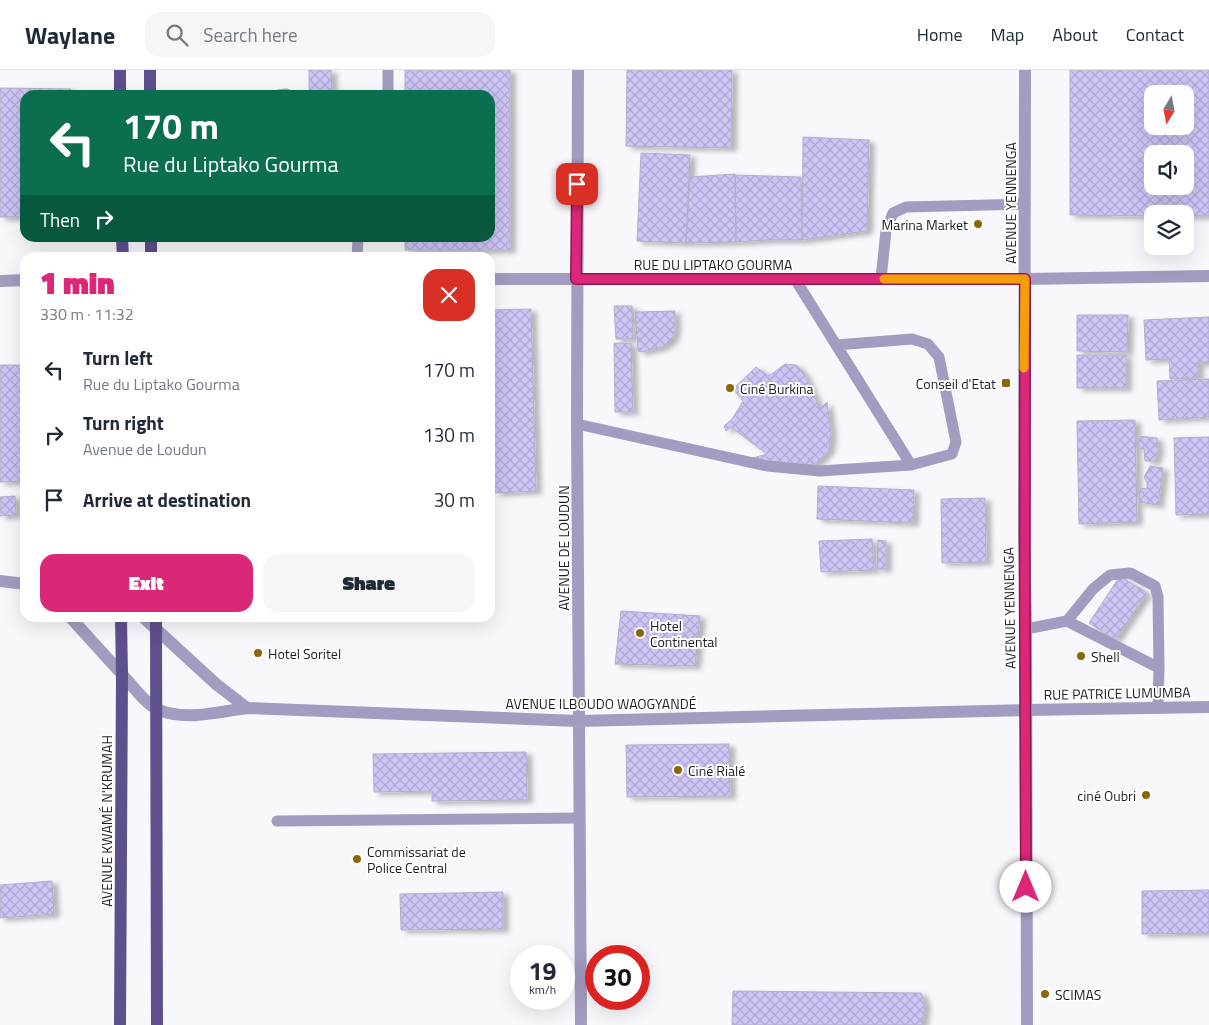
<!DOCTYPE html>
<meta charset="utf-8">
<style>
:root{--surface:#fff;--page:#f6f6f7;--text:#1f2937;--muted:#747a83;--line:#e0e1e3;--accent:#db2777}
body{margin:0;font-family:"Titillium Web",sans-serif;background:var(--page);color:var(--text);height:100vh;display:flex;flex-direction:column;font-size:19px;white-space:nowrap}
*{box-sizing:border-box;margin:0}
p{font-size:16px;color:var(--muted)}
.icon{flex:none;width:28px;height:28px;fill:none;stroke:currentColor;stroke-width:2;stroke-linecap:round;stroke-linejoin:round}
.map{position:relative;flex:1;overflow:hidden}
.side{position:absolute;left:20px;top:182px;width:475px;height:370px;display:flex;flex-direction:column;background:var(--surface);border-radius:15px;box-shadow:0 5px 20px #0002}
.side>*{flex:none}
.banner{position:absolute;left:20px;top:20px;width:475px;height:152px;border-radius:15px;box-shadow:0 5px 20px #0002;background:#0b6e4f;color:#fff;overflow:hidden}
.needle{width:32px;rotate:190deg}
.tools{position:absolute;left:1144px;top:15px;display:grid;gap:10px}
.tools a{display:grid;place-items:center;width:50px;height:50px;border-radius:10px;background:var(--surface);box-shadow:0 5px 20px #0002;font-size:25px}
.speed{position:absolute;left:510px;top:875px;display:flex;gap:10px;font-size:25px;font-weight:700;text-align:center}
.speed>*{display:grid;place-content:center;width:65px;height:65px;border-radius:50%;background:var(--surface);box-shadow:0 5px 20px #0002;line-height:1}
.speed small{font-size:12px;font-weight:400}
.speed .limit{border:8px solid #d22;background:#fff;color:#111}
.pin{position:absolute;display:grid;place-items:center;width:42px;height:42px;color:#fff;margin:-21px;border-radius:10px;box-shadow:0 2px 8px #0006}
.me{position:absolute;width:55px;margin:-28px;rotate:0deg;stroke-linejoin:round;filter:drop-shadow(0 0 4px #0008)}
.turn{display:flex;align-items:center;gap:18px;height:105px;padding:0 20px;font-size:22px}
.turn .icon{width:65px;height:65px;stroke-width:2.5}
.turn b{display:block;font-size:35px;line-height:42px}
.then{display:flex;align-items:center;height:48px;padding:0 20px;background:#0003;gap:10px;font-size:19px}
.round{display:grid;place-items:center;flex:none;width:52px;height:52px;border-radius:15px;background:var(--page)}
.overview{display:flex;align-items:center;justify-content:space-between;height:85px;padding:0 20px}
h1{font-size:30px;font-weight:800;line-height:38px;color:var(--accent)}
.primary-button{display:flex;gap:10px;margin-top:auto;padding:10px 20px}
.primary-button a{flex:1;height:58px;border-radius:15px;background:var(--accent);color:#fff;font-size:20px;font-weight:800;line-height:58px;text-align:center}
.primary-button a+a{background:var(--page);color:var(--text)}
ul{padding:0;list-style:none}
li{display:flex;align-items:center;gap:15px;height:65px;padding:0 20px}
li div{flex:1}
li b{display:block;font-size:19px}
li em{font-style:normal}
header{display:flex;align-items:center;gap:30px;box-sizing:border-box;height:70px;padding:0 25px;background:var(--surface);border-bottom:1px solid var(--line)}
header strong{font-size:24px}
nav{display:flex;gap:28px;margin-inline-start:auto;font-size:18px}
.search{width:350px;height:45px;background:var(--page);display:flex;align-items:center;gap:12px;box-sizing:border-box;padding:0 18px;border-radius:15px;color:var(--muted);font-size:19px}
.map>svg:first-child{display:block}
</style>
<header>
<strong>Waylane</strong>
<div class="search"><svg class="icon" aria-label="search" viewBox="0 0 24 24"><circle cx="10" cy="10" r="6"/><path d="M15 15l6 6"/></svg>Search here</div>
<nav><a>Home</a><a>Map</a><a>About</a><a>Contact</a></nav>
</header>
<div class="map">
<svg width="1209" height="955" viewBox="0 0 1209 955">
<defs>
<pattern id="building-cross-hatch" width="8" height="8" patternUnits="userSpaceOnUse" patternTransform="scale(1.25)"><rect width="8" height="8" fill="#cec4f6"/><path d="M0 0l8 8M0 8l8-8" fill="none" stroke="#b0a8d3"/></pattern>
<filter id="shadow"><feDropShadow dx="5.5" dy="3" stdDeviation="2.5" flood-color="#0004"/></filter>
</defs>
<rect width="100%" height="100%" fill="#f8f8fc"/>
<path fill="url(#building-cross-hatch)" stroke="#b3afc4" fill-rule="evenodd" filter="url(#shadow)" d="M309 0H331L332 25H309Z
M405 0H510V180H405V168H490V25H405Z
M627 0H732L731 78 626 76Z
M1070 0H1209V146H1185V144H1152V146L1070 145ZM1152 24H1185V56H1152ZM1152 84H1185V116H1152Z
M0 18 71 19V25H25V147H0Z
M803 67 869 70 867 161 802 170Z
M641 83 690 85 686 173 637 171Z
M735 104 736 172 686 173 690 107Z
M735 105 801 107 802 170H767L736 172Z
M614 236H632L633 269H616Z
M531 239 536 421 495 423 490 240Z
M675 241V260L672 270 662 277 642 282 638 281 635 242Z
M1077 245H1128L1127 282 1077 281Z
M1209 247V292L1198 293V308L1170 309 1169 289 1146 290 1144 250Z
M614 273H631L633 342H615Z
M1077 285H1126V318H1077Z
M785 294 796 295 804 303 820 339 827 332 831 363 829 380 818 392 805 397 753 388 767 384 731 357 726 361 724 356 732 349 743 331 733 319 756 297 769 306Z
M0 295H25V411L0 412Z
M1209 309V347L1159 350 1157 311Z
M1135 350 1137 452 1079 454 1077 351Z
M1138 366 1157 368 1158 381 1155 391H1145L1144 379 1139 378Z
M1209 367V444L1176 445 1174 368Z
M1150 396 1163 398 1158 435 1139 432 1140 418 1147 419V413L1144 407Z
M818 416 914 420 913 453 817 449Z
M15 426 16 445 0 446V427Z
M985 428 986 492 942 493 941 429Z
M872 469 874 500 821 502 819 471Z
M878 470 886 471V499H877Z
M1120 506 1147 523 1115 570 1089 553Z
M621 541 700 546 695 596 615 594Z
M729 674 730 726 627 727 626 675Z
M526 682 527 730 432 731V721L374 722 373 684Z
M52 811 54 844 0 848V815Z
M1209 820V863L1142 864V821Z
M503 822V859L401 860 400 824Z
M733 921 921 923 925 934 922 955H732Z"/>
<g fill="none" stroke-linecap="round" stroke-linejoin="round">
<path stroke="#a39cc0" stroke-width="11" d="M388 0V25
M279 25 286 24
M357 188 358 168
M795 209 911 395
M881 209 886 160 893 143 906 137 1025 134
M577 354 767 396 820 401 911 395 952 384 956 372 939 287 928 274 912 269 836 275
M1067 551 1159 598
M1026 559 1067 551 1093 519 1110 505 1130 503 1155 516 1158 527 1159 598 1158 638
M277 751 579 748"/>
<path stroke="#a39cc0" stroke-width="12" d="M578 0 577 354 581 955
M1025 0 1024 464 1026 559 1027 955
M490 209H1025L1209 206
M0 211 25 210
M0 511 25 514
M71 548C90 569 109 590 128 611 136 620 147 635 159 640 185 651 219 642 247 638L578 651 1025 640 1209 637
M144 548 216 614 247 638"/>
<path stroke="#5e4f8d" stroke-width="12" d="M120 0V25
M150 0V25
M122 168 123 188
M151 168V188
M156 548 157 955
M120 955 122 605 121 548"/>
</g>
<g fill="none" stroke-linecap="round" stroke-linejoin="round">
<g stroke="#8e194d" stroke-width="12">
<path id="route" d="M577 114 576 209H1025C1024 412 1025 614 1026 817"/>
</g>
<use href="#route" stroke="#db2777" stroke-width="9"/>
<path stroke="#f59e0b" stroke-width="9" d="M884 209H1025L1024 298"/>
</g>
<g fill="#8c6708" stroke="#fff" stroke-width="2">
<circle cx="978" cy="154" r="5"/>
<rect x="1001" y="308" width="10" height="10" rx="2.5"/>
<circle cx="730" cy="318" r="5"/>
<circle cx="640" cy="563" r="5"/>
<circle cx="258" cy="583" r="5"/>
<circle cx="1081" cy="586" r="5"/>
<circle cx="678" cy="700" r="5"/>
<circle cx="1146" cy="725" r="5"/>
<circle cx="357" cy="789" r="5"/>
<circle cx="1045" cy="924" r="5"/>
</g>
<g text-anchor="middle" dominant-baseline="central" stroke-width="4" stroke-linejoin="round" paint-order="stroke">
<g font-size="14" fill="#1e1d24" stroke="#fff">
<text transform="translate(1010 133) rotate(-90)">AVENUE YENNENGA</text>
<text x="713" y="194">RUE DU LIPTAKO GOURMA</text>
<text transform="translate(563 478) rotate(-90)">AVENUE DE LOUDUN</text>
<text transform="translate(1009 538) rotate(-91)">AVENUE YENNENGA</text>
<text transform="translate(1117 623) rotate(-1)">RUE PATRICE LUMUMBA</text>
<text x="601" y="633">AVENUE ILBOUDO WAOGYANDÉ</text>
<text transform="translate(106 751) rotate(-90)">AVENUE KWAMÉ N'KRUMAH</text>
</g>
<g font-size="14" fill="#1e1d24" stroke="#fff" text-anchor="start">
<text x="968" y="154" text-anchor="end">Marina Market</text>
<text x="996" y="313" text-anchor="end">Conseil d'Etat</text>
<text x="740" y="318">Ciné Burkina</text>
<text x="650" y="555">Hotel<tspan x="650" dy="16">Continental</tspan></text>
<text x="268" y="583">Hotel Soritel</text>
<text x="1091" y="586">Shell</text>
<text x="688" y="700">Ciné Rialé</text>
<text x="1136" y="725" text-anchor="end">ciné Oubri</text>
<text x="367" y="781">Commissariat de<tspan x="367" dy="16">Police Central</tspan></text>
<text x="1055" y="924">SCIMAS</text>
</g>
</g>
</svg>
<div class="tools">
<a><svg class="needle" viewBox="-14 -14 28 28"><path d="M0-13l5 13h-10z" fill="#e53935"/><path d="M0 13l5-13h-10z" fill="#747a83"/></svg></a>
<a><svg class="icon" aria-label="sound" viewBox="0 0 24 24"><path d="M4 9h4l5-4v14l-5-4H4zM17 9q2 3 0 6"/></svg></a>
<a><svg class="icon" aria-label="layers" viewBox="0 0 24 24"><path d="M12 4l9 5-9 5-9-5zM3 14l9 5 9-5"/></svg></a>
</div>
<div class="speed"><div>19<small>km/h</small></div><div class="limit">30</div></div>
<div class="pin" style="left:577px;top:114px;background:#d93025"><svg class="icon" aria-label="arrive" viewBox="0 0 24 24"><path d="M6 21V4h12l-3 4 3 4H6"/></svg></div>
<svg class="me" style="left:1026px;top:817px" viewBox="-20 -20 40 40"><circle r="19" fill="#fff"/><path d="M0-13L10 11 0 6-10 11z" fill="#db2777"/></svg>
<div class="banner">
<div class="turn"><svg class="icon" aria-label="left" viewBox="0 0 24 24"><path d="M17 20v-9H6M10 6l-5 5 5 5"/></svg><div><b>170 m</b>Rue du Liptako Gourma</div></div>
<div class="then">Then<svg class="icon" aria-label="right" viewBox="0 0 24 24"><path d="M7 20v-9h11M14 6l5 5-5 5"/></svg></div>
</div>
<section class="side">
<div class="overview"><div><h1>1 min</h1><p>330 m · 11:32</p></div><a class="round" style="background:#d93025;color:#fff"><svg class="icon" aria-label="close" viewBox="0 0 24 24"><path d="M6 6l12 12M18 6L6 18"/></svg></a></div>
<ul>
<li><svg class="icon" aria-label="left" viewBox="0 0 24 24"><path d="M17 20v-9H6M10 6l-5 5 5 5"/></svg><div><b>Turn left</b><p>Rue du Liptako Gourma</p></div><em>170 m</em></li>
<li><svg class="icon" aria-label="right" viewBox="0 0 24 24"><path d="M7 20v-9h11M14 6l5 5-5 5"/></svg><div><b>Turn right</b><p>Avenue de Loudun</p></div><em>130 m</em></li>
<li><svg class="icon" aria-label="arrive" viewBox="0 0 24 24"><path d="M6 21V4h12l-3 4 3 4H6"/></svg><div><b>Arrive at destination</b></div><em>30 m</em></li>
</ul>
<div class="primary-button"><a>Exit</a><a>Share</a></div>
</section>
</div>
